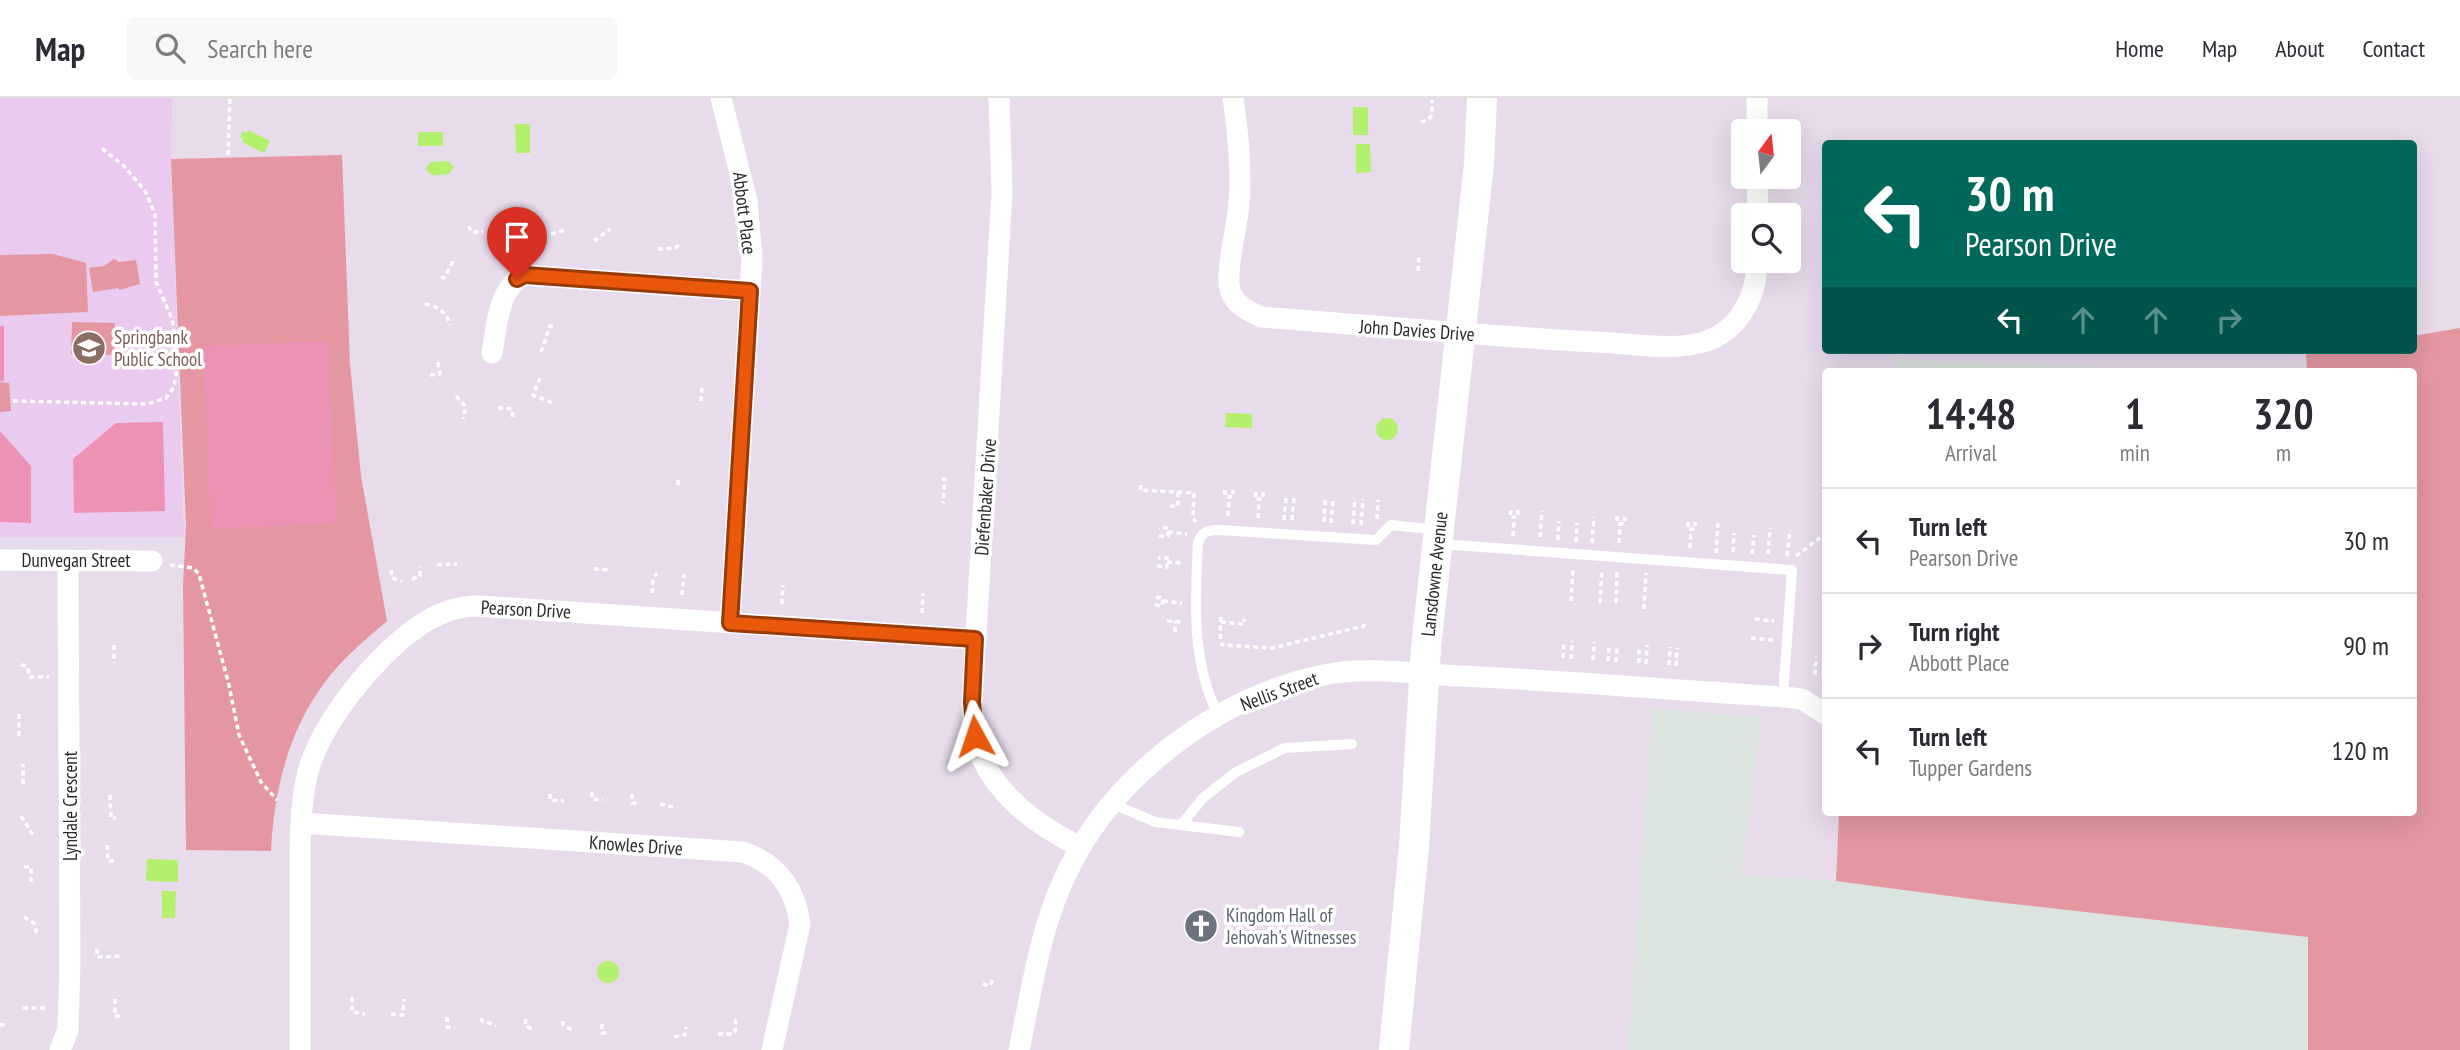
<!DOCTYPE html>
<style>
:root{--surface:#fff;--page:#f7f7f7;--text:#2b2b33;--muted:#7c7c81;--line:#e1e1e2}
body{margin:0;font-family:"PT Sans Narrow",sans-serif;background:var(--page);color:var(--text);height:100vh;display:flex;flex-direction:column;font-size:26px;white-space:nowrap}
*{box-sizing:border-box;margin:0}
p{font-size:23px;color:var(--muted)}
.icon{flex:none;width:38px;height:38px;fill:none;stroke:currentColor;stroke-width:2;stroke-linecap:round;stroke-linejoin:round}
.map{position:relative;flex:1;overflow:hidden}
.sheet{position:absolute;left:1822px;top:270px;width:595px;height:448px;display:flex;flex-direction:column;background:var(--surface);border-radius:7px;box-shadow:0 7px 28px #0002}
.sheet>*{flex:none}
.hud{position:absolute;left:1822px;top:42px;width:595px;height:214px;border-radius:7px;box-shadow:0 7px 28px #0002;background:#00695c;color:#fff;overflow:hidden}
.needle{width:46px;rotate:15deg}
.controls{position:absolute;left:1731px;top:21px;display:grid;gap:14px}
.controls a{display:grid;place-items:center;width:70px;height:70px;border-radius:7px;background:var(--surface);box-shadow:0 7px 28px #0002;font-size:35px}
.pin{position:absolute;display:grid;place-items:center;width:60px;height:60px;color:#fff;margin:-72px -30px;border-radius:50% 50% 50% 0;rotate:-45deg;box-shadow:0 0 7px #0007}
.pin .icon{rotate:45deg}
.me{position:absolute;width:77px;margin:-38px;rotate:355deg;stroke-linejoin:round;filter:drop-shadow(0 0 5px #0008)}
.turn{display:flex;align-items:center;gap:24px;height:147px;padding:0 28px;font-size:32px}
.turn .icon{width:91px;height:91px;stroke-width:2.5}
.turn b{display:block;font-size:49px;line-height:60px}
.lanes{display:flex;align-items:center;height:66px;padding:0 28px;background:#0003;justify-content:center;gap:35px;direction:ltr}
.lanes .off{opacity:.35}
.eta{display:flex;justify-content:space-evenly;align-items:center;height:119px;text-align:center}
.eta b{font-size:42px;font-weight:700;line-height:49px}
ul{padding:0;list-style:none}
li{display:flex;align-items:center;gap:21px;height:105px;padding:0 28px;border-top:2px solid var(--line)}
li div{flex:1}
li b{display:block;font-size:26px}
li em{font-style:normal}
header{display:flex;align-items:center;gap:42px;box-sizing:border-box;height:98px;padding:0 35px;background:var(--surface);border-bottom:2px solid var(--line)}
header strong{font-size:33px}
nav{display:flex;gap:38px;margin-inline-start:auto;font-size:24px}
.search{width:490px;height:63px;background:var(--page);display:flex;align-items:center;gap:18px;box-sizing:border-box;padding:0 24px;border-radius:7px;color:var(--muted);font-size:26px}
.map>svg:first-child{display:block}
</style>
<header>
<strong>Map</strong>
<div class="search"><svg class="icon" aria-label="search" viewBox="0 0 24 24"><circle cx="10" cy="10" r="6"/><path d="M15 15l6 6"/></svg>Search here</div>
<nav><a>Home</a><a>Map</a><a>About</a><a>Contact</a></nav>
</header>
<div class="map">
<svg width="2460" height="952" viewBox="0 0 2460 952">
<rect width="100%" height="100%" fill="#e8dbec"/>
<path fill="#dce4e0" d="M1895 261 2199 273H1895Z
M1652 610 1762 619 1741 777 1836 783 1987 803 2308 839V952H1628Z"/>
<path fill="#eacaee" d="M0 0H172L171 61 184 439H0Z"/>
<path fill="#e497a1" d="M342 57 350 266 361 378 387 523C365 542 342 561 325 584 288 633 274 693 271 753L186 752 183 487 186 428 171 61Z
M53 156 86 165 88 214 0 218V157Z
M114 161 119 164 136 162 140 186 119 192V190L93 194 89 170 104 168Z
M72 224 115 225 114 257 71 256Z
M2460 230V952H2308V839L1987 803 1836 783 1839 714H2413V273H2307L2306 252H2413V238Z
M0 284 9 285 11 313 0 314Z"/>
<path fill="#ec92b4" d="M0 228H4V283H0Z
M328 243 336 425 211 431 203 248Z
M163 324 165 413 74 415 73 361 116 325Z
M0 333 31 368V425L0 424Z"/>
<path fill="#b3f16c" d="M1353 9H1368V37H1353Z
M515 26H530V55H516Z
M248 32 270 43 264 55 242 44 243 41 240 39 243 33 246 35Z
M418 34H443V48H418Z
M1356 46H1370L1371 74 1356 75Z
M448 63 454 69 449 76C440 77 429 80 426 70L431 64Z
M1226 315 1252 316V330L1225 329Z
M1376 331a11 11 0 1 1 22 0a11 11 0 1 1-22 0Z
M147 761 178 762V784L146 783Z
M162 793H176L175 820H162Z
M597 874a11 11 0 1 1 22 0a11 11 0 1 1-22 0Z"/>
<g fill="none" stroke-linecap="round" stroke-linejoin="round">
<path stroke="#fff" stroke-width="3.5" stroke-dasharray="5 3.5" stroke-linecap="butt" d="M1421 24 1428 22 1432 17V2
M228 57 230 0
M469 128 471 134H483
M523 131 530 130
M551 136 565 132
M594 143 610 131
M658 151 675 150 681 145
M1418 173 1419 159
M441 179 444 180 455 160
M425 206C437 208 447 214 450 227
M541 254 550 228 553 229
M430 277 440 276 438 264
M540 280 533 297 553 305
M456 298 466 309 463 321
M13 303 147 306 166 300 174 289 176 275 175 239 172 221 156 184 155 116 145 93 123 67 100 49
M701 303 702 289
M498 310 512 311 513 322
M942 381H945L943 405
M678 382V390
M1141 387 1140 392 1194 395 1193 420 1196 424
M1225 392V398L1233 399V392
M1256 394 1255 401H1263V394
M1170 408H1178V394
M1511 412 1510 419H1518V412
M1228 418 1229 399
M1617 418V425L1624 426 1625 419
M1258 420 1259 401
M1377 421 1378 402
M1284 422 1286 400
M1292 422 1294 400
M1324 424 1325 402
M1688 424V431H1695V424
M1331 425 1333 403
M1353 426 1355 400
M1361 427 1363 401
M1168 434 1187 436
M1159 438H1168V430H1159
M1513 438 1514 419
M1540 439 1542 413
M1558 442 1559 423
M1576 444 1577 425
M1592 445 1594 419
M1619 445 1620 426
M1690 450 1691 431
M1733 454 1734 435
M1716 455 1718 425
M1752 456 1754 437
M1768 456 1770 430
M1787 458 1790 432
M1796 458 1825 436
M1167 464 1183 465
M170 467 193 470 199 476 229 587 239 637 261 684 277 702
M437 467 457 466
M1157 468 1167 469V460H1158
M594 471 608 472
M391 472 392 480 402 483
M412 481 420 478V469
M652 495 653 481 657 475
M682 497 684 476
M1163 503 1182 505
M1571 503 1573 471
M1600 505 1602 473
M1616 505 1617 473
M782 506 783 487
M1155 507 1162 508 1163 500 1155 499
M1644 511 1646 475
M922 515 923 495
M1221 519 1220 535 1222 547 1272 550 1364 528V524
M1755 521 1774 523
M1167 523 1182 524
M1221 524 1244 526V521
M1175 534V523
M1751 540 1773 542
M114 547V565
M1563 560 1564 543
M1571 561 1572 543
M1593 562 1594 544
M1608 563 1609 548
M1616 564 1617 550
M1639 565V551
M1646 566 1647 547
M21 567 27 568 30 579H49
M1669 567 1670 549
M1676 568 1677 550
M1815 577 1816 559
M1823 578 1824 556
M19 638V615
M23 686V666
M592 694V701L603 702
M550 696V702L564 703
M632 696V705L640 706
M110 697 111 720H116
M660 706 677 710
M21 718 33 737
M107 747 108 763H116
M24 769H31V787
M24 819 34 825 37 837
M97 851V859L123 858
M983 886 990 888 993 881
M352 899V914L365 916
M115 901V918H122
M23 910H49
M391 916 403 917 404 901
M447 919V929L455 930
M481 920 482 923 496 927
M526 921 525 927 533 932
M563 923V927L572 932
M602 926V935H610
M0 927H3V923
M718 936H733L735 934 736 918
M674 939 685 937 686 929"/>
<path stroke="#fff" stroke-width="10" d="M1440 446 1792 472 1783 599
M1219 618C1191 565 1195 503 1198 445 1201 434 1208 432 1219 432L1376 442 1391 427 1438 432
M1113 706 1155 724 1239 734
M1181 727 1203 700 1236 674 1285 650 1352 646"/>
<path stroke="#fff" stroke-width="21" d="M721 0 747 103 752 161 730 525
M999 0 1002 94 972 604C972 615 972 626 974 637 986 691 1035 727 1081 749
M1233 0C1238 34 1242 70 1239 104 1238 127 1227 164 1229 186 1230 204 1246 212 1261 219 1372 227 1484 238 1596 244 1628 245 1677 254 1707 243 1740 231 1757 197 1757 163
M1757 0V33
M1757 79 1758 117
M492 255C497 229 497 190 525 177L750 193
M0 462 152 463
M301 725 743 754C778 766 795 790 800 826L772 952
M60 952 68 932 70 865 68 462
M300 952V749C301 718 302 683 315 654 335 606 398 530 448 513 458 509 469 508 480 508L975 541
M1019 952C1031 896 1039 836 1063 783 1108 681 1214 600 1323 577 1368 568 1416 576 1461 578 1568 583 1675 592 1783 599L1802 601 1825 616"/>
<path stroke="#fff" stroke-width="30" d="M1394 952 1414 748 1426 550 1479 66 1482 0"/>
</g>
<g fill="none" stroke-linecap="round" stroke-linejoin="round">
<g stroke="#983908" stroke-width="18">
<path id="route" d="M517 181 525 177 750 193 730 525 975 541 972 604 975 638"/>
</g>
<use href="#route" stroke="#ea580c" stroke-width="12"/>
</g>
<defs>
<g id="school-disc" transform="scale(1.75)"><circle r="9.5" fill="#8d6e63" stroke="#fff"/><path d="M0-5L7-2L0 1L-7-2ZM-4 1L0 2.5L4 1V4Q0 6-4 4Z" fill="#fff"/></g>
<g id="church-disc" transform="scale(1.75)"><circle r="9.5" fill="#6b7280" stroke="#fff"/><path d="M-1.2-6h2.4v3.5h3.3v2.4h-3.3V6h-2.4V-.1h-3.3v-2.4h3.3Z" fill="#fff"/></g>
</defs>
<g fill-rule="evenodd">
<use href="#school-disc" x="89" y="250"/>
<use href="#church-disc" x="1201" y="828"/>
</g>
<g text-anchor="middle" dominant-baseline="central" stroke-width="7" stroke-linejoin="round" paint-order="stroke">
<g font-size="19" fill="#2a2a2a" stroke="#fff">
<text transform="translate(745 115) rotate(83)">Abbott Place</text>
<text transform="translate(1417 232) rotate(4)">John Davies Drive</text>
<text transform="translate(985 399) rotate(-86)">Diefenbaker Drive</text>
<text x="76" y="462">Dunvegan Street</text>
<text transform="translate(1434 476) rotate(-84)">Lansdowne Avenue</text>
<text transform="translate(526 511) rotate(3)">Pearson Drive</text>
<text transform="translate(1279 593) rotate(-20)">Nellis Street</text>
<text transform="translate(70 708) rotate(-90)">Lyndale Crescent</text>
<text transform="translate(636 747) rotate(4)">Knowles Drive</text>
</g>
<g font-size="19" fill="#785e54" stroke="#fff" text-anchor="start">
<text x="114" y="239">Springbank<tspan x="114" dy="22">Public School</tspan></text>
</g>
<g font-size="19" fill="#5b616d" stroke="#fff" text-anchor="start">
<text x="1226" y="817">Kingdom Hall of<tspan x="1226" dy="22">Jehovah's Witnesses</tspan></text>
</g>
</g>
</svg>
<div class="controls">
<a><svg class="needle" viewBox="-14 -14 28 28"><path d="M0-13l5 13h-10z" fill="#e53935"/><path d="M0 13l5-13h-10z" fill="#7c7c81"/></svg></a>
<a><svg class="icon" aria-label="search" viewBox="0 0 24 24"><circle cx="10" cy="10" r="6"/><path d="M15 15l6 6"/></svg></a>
</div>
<div class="pin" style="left:517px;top:181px;background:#d93025"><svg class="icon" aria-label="arrive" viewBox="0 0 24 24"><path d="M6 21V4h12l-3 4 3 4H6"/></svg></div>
<svg class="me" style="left:975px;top:638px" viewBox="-20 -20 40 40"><path d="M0-17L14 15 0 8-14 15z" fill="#ea580c" stroke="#fff" stroke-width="4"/></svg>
<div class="hud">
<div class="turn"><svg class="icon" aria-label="left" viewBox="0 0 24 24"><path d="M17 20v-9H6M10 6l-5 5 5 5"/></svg><div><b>30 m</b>Pearson Drive</div></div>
<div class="lanes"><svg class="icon" aria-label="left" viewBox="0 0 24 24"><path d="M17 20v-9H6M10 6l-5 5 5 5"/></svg><svg class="icon off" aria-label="ahead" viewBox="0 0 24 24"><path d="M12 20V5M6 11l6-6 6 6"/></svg><svg class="icon off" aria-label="ahead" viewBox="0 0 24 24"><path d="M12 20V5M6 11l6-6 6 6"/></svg><svg class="icon off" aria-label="right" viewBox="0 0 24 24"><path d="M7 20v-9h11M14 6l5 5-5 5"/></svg></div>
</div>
<section class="sheet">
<div class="eta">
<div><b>14:48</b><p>Arrival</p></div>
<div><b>1</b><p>min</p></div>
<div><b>320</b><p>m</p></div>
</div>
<ul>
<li><svg class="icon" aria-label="left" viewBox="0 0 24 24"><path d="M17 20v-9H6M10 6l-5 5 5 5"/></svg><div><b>Turn left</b><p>Pearson Drive</p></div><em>30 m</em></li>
<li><svg class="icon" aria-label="right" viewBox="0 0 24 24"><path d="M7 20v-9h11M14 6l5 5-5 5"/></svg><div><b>Turn right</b><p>Abbott Place</p></div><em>90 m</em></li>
<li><svg class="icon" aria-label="left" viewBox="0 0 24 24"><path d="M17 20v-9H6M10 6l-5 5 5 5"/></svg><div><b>Turn left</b><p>Tupper Gardens</p></div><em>120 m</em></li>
</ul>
</section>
</div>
